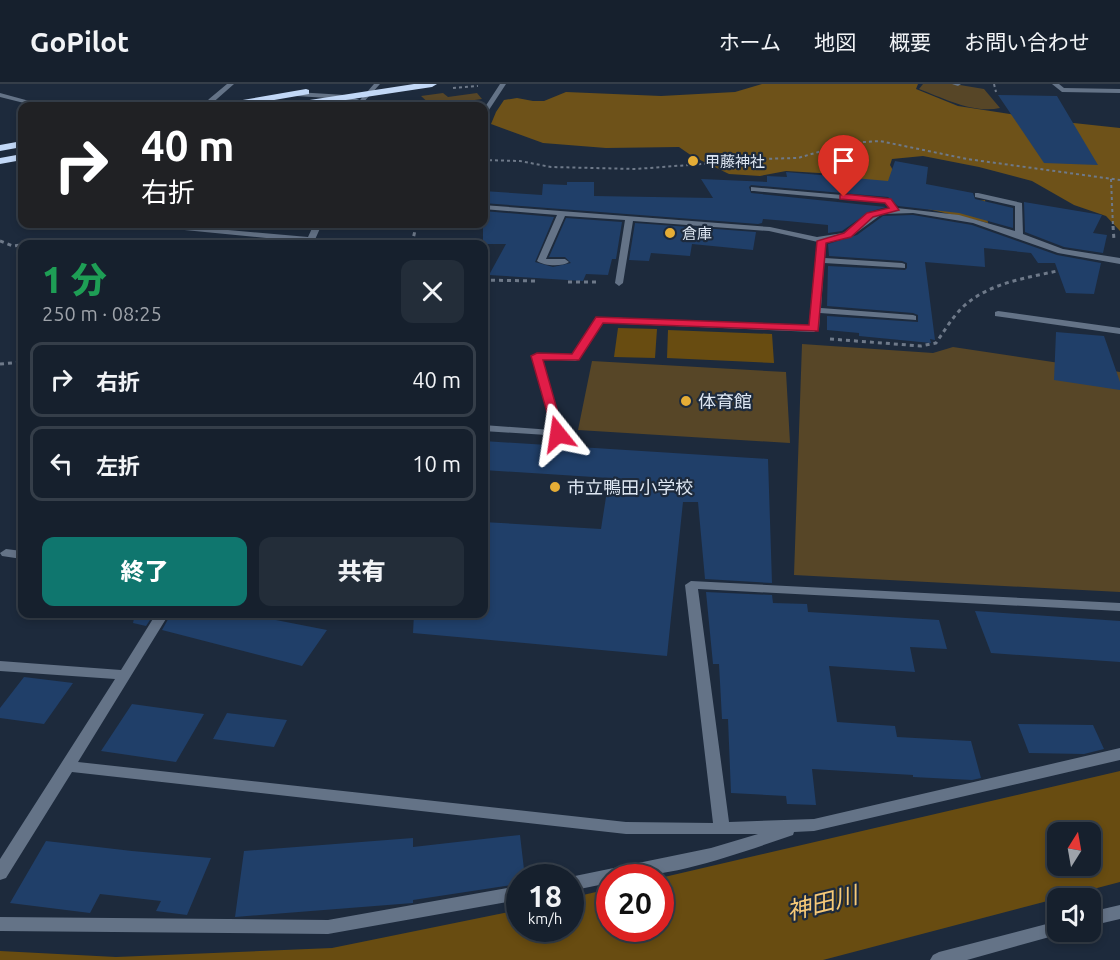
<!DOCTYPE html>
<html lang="ja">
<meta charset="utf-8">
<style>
:root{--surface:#16202d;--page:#232d39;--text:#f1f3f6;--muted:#9ea3aa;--line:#353e49;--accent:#0f766e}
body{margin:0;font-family:Ubuntu,"Noto Sans JP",sans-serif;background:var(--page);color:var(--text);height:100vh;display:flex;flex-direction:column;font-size:22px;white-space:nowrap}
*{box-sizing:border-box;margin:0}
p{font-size:20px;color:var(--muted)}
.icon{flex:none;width:33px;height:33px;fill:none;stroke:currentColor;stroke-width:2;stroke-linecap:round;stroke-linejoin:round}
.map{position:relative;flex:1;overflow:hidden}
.sheet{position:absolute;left:18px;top:156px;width:470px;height:378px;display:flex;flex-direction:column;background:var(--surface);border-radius:12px;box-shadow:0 3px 9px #0003,0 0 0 2px var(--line)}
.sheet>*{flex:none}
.top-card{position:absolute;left:18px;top:18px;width:470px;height:126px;border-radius:12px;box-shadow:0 3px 9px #0003,0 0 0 2px var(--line);background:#202124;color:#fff;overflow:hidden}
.needle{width:39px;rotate:11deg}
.buttons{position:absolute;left:1047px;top:738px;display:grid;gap:12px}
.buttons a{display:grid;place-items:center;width:54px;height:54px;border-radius:12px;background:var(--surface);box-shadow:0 3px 9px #0003,0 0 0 2px var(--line);font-size:30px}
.speed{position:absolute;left:506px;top:780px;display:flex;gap:12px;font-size:30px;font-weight:700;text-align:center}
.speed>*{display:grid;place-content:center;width:78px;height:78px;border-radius:50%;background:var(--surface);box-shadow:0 3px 9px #0003,0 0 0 2px var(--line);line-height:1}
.speed small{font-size:15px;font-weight:400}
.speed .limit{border:9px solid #d22;background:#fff;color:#111}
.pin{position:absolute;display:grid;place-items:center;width:51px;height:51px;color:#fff;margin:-62px -26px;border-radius:50% 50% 50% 0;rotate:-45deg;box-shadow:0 0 6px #0007}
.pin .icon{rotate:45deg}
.me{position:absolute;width:66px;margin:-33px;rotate:345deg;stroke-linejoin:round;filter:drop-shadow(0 0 4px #0008)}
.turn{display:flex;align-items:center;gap:21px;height:126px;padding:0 24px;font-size:27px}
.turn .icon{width:78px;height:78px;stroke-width:2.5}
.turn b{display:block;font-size:42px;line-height:51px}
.round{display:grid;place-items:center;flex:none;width:63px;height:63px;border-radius:12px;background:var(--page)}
.headline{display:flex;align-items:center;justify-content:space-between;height:102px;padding:0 24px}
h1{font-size:36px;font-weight:800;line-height:45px;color:#1e9e55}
.button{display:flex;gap:12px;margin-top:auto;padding:12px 24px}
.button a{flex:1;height:69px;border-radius:12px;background:var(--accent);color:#fff;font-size:24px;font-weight:800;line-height:69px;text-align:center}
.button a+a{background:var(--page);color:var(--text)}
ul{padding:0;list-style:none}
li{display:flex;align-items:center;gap:18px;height:75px;margin:0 12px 9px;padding:0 12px;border:3px solid var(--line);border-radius:12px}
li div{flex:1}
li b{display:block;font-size:22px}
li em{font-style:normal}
header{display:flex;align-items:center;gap:36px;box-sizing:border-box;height:84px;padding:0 30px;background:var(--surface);border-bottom:2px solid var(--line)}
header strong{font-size:28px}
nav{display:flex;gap:33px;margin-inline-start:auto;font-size:21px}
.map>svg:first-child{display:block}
</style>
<header>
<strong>GoPilot</strong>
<nav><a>ホーム</a><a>地図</a><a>概要</a><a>お問い合わせ</a></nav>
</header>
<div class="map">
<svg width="1120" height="876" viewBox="0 0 1120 876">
<rect width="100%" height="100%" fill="#1d2a3c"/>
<path fill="#574627" d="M923 0H954L984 5 1000 24C974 30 943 14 919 5Z
M443 9 448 13 477 9 482 15 432 22 421 12Z
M802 260 933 269 953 263 1120 288V508L794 491Z
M592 277 786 288 790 359 578 346Z"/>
<path fill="#6e5219" d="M762 0H918L916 5 958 22 1055 37 1120 44V147L1106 132 1074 121 1032 97 979 83 923 72 892 75 890 81 896 92 974 118 985 116 988 139 919 123 852 91 786 87 760 92 729 90 692 72 679 63 606 64 543 59 491 40 496 28 504 16 517 14 533 17H544L566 8 661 12 735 8Z"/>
<path fill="#684c11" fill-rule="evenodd" d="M618 244 657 245 655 274 614 273Z
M668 246 772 250 774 279 667 274Z
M1120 687V798L823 876H0V867L116 873 332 864 519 826V844H570V814L609 805V844H660V794ZM1058 748H1090V782H1058Z"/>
<path fill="#203f69" d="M998 11 1057 12 1098 81 1044 79Z
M895 77 928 83 926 100 973 109 975 115 1013 124V144L959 129 898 122 888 113 751 101 749 103 751 109 886 123 869 128 842 147 828 149V141L787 137 763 135 762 139 758 140 483 119V107L542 111 543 100 567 101V98H594V112L713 114 701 95 767 98V92L787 93 786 88 888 97Z
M1024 118 1102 131 1093 149 1107 151 1103 169 1064 163 1025 148Z
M483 127 554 133 535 178 553 183 571 179 565 173H549L566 134 622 138 616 175H612L608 191 586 190 583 197 489 191 506 160H483Z
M913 131 972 141 1057 171 1101 179 1094 210 1066 209 1055 179H1038L1031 169 984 164 985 183 925 178 935 256 930 255 931 259 859 252V249L827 246V232L918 238V231L913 229 827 222 828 182 905 186 907 184V179L902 177 829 172 828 160 857 151 883 132Z
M635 139 756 148 753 166 692 160 690 172 651 169 649 177 629 176Z
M1056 248 1104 252 1120 298V306L1054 296Z
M483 357 768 375 772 499 705 495 698 418H683L667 572 413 549 414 530H483V438L601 445 609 394 483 386Z
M706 508 772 511 773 519 807 520 808 528 939 536 947 565 910 563 915 588 829 582 837 638 895 642 897 653 971 657 981 694 972 696 913 693V691L812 685 816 721 787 720 786 712 731 709 728 635H722L719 580H713Z
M975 527 1120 537V578L991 569Z
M135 530H154L146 542 133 539Z
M171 530H218L232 533 235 530H245L327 546 302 582 162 546Z
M24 593 73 599 44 640 0 634V624Z
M132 620 204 630 176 678 101 667Z
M227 629 287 636 274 663 213 655Z
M1018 640 1093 641 1104 665 1084 670 1029 669Z
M520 751 525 794H519V800L413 816V819L235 833 244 767 413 754V763Z
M46 757 132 767 211 774 187 831 156 827 161 817 100 810 90 829 10 819Z"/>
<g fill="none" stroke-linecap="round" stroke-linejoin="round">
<path stroke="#6e7989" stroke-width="2" stroke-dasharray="3 3" stroke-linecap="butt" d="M994 0 996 8
M453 4 478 2
M483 76 520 77 551 83 636 85 715 79 719 76 798 74 849 59 880 57 967 75 1120 96
M1111 95 1113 143
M415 143 416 140"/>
<path stroke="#6e7989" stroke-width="3" stroke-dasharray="4 4" stroke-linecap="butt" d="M1113 142 1114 156
M0 157 13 162 22 161
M32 160H64
M412 160 416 142
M483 196 536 197
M568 198H599
M830 255 921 262 936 259C945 246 953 232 965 221 990 199 1026 194 1057 187
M0 280 22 278"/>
<path fill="#647387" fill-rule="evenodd" d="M537 269 575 271 580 274 575 277 543 275 563 350 562 352 483 347V341L552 346 532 272Z"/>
<path fill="#647387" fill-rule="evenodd" d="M227 0H234L209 22H203L209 15Z
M374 0H380L361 21 344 15 296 12 293 10 296 8 345 11 360 16Z
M500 0H506L485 32 483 33V26Z
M952 0H961L958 2Z
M1052 0H1059L1064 4 1120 5V9L1062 8Z
M0 9 44 21 45 22H36L0 13Z
M302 18 338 20 341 22 300 21V19Z
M751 103 888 115 897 124 959 131 1015 147V122L975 113V109H978L1022 119 1023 150 1063 165 1120 174V180L1058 169 973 139 913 129 882 130 856 149 839 156 826 158 825 174 902 179 905 180V184L824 179 821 224 913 231 916 232V236L820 229 819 245 814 248 603 239 578 276 575 277 570 274 597 234 600 233 810 242 818 158 769 147 633 137 623 199 619 202 615 199 625 136 565 132 546 175H565L569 178C562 183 544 182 537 177L557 131 483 125V121L770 143 817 153 843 149 870 130 889 124 886 119 754 107H751Z
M161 140 308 153 314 140H322L313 160H305L306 158 164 144H161Z
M998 227 1120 244V250L995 232V228Z
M6 465 22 467V475L2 472 0 469Z
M691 497 1120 519V527L698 505 729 738 814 735 1120 664V676L814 747 794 748 793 751C734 771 672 794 609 794V799L570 807V793L711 764 758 750H626L72 688 6 794 0 796V775L115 595 0 587V577L121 586 156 530H169L78 678 626 738 713 739 685 501Z
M519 802V816L328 850 0 847V833L328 836Z
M1120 821V835L1090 842V828Z
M1058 837V848H1065L1064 849 967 876H930L933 871 939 868Z"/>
<path fill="#c2d8f7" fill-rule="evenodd" d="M414 0H437L432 3 306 22H285L290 19Z
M306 5 309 6V10L239 22H220L225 19Z
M22 57V63L0 67V61Z
M22 70V76L0 80V74Z"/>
</g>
<path fill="#e11d48" stroke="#92132f" stroke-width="1.5" d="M844 110 891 115 899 126 873 133 851 153 826 159 818 247 603 239 579 276H543L564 350 558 354 554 353 531 272 537 269 572 270 596 233 809 241 817 157 844 149 867 129 889 124 885 119 840 115V111Z"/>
<g fill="#e5ad36" stroke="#1d2a3c" stroke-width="2">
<circle cx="693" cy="77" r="6"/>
<circle cx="670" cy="149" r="6"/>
<circle cx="686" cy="317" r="6"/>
<circle cx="555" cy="403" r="6"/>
</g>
<g text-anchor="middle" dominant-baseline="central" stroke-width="4.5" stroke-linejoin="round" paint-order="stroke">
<g font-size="15" fill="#dde6f2" stroke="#1d2a3c" text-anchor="start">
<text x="705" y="77">甲藤神社</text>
<text x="682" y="149">倉庫</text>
</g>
<g font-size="18" fill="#dde6f2" stroke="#1d2a3c" text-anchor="start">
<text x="698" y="317">体育館</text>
<text x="567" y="403">市立鴨田小学校</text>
</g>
<g font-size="24" font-style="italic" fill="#f6c978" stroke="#1d2a3c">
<text transform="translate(822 819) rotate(-14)">神田川</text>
</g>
</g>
</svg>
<div class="buttons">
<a><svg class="needle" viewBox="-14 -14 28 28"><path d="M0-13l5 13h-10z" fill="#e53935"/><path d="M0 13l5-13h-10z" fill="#9ea3aa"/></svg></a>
<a><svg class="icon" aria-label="sound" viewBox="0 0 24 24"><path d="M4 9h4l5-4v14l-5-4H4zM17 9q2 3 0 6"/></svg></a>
</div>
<div class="speed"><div>18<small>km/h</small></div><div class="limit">20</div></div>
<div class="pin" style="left:844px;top:113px;background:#d93025"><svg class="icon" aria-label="arrive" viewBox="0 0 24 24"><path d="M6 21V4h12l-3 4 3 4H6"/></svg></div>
<svg class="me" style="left:558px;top:350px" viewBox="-20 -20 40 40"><path d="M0-17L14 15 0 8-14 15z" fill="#e11d48" stroke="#fff" stroke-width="4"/></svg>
<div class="top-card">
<div class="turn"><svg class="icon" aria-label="right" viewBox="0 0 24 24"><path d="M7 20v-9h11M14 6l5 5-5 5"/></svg><div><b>40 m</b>右折</div></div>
</div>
<section class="sheet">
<div class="headline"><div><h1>1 分</h1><p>250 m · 08:25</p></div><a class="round"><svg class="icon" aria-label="close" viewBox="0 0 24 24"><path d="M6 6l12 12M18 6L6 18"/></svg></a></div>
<ul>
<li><svg class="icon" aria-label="right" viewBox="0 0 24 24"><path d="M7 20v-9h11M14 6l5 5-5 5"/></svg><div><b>右折</b></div><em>40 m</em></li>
<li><svg class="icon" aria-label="left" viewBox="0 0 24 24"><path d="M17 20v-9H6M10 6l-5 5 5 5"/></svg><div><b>左折</b></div><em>10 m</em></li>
</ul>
<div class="button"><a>終了</a><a>共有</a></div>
</section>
</div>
